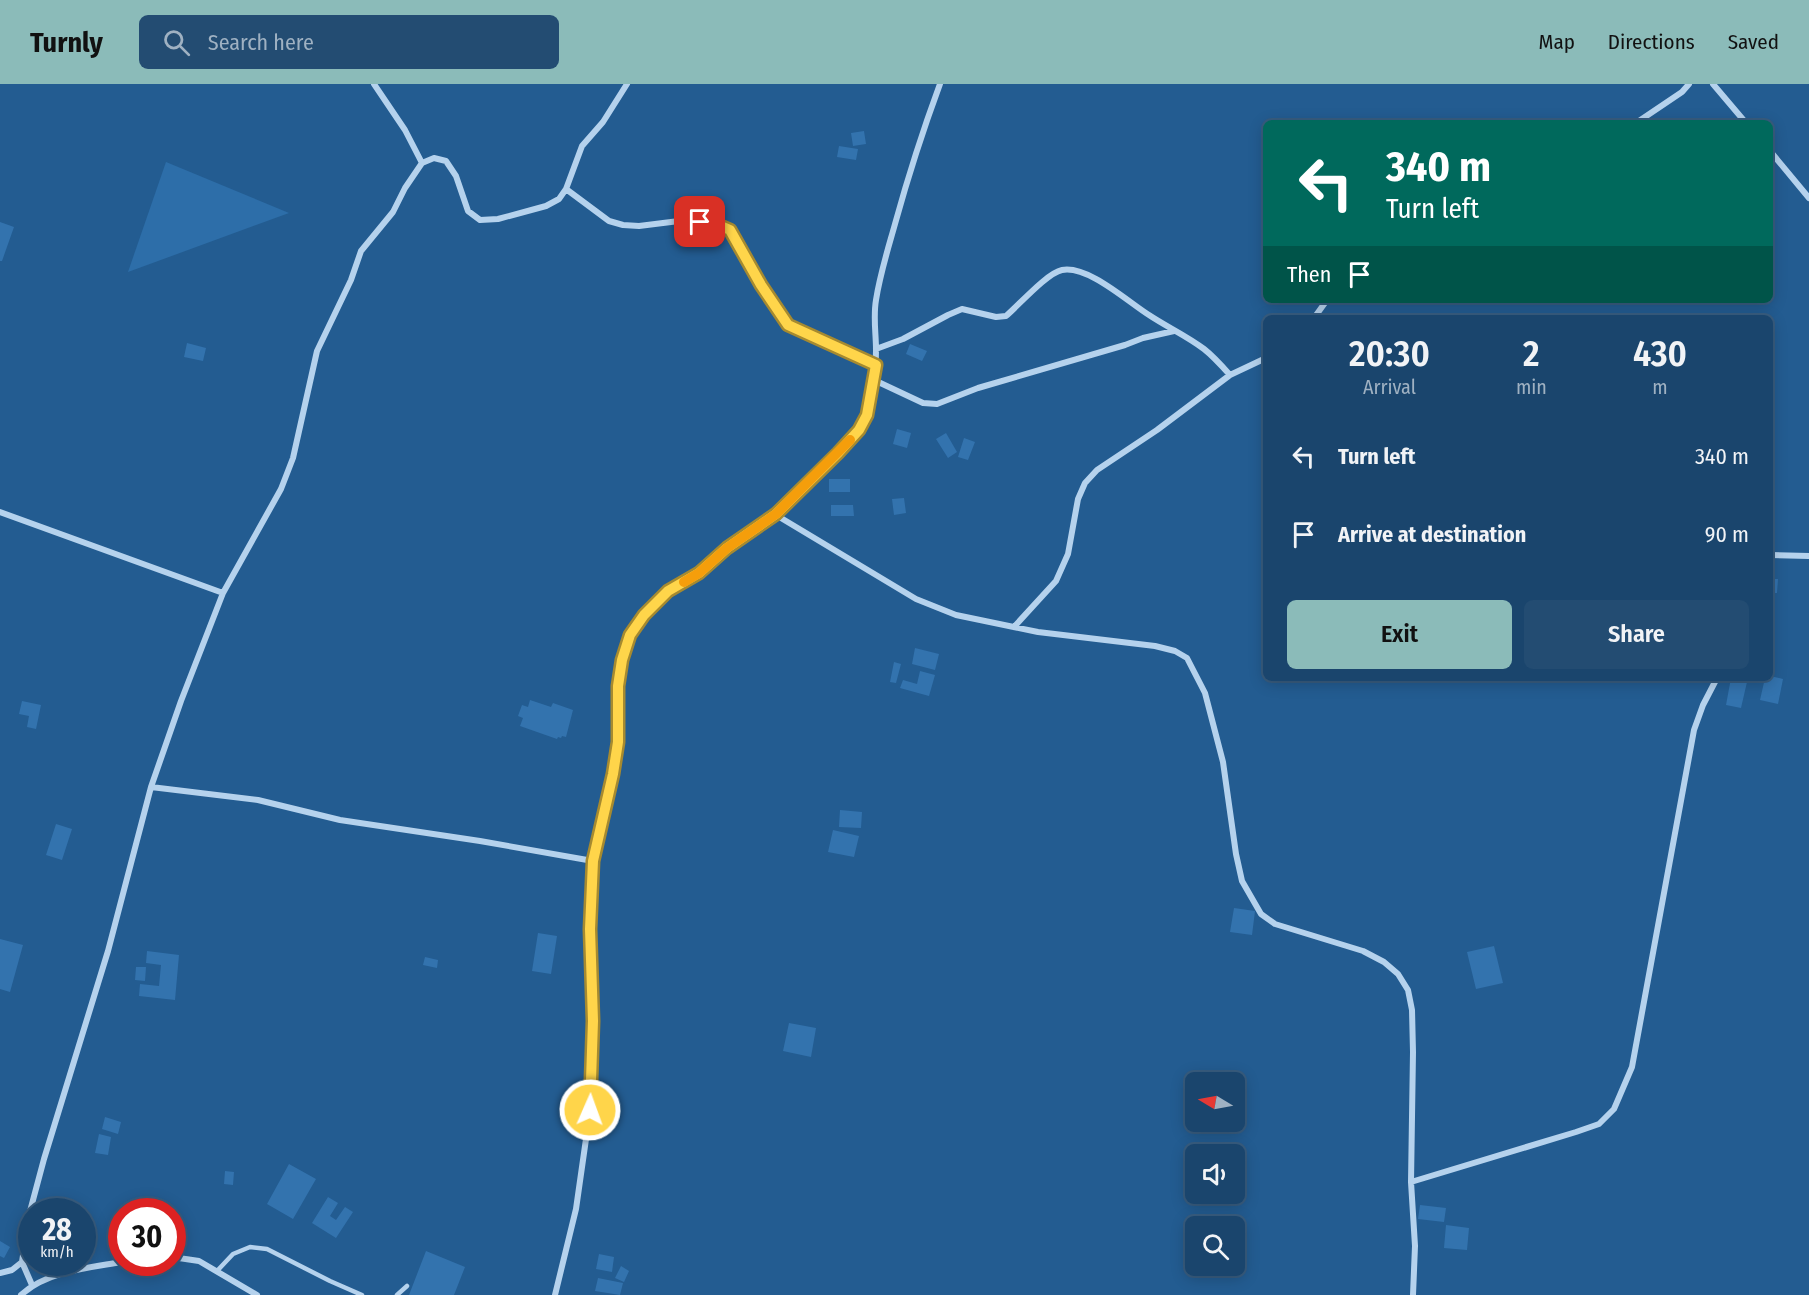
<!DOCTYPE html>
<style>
:root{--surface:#1a456d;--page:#234c72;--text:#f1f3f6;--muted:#9fb1c2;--line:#385d80;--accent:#8bbbb9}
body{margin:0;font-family:"Fira Sans Condensed",sans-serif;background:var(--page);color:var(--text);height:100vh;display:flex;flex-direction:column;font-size:22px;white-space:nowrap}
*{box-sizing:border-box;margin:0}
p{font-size:20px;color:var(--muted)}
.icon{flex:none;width:33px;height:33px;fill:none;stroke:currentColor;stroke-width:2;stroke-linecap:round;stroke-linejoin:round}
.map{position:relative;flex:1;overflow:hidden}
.panel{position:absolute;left:1263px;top:231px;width:510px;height:366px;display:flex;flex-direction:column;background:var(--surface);border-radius:9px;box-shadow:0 3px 15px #0003,0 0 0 2px var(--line)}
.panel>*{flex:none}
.top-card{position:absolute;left:1263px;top:36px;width:510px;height:183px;border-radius:9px;box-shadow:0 3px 15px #0003,0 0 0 2px var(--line);background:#00695c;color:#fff;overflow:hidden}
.needle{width:39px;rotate:280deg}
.fabs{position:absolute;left:1185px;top:988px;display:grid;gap:12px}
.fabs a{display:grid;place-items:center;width:60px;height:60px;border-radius:9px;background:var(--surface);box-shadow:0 3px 15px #0003,0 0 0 2px var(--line);font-size:30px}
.speed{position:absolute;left:18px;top:1114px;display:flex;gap:12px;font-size:30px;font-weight:700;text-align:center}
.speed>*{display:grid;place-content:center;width:78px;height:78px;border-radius:50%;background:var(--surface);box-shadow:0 3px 15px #0003,0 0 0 2px var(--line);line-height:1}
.speed small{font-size:15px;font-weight:400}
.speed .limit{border:9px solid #d22;background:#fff;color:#111}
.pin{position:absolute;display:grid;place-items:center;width:51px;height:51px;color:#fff;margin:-26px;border-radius:12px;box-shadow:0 3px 9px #0006}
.me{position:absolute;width:66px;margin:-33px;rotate:2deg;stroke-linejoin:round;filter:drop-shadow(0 0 4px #0008)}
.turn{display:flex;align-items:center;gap:21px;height:126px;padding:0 24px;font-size:27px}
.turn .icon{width:78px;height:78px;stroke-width:2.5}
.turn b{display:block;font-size:42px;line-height:51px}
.then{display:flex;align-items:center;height:57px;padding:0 24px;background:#0003;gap:12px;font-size:22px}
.eta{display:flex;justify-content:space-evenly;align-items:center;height:102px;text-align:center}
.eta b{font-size:36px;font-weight:600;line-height:42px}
.cta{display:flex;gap:12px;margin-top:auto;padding:12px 24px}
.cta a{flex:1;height:69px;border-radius:9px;background:var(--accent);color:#111;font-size:24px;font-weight:600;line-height:69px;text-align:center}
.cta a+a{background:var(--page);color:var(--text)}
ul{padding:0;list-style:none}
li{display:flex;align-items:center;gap:18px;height:78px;padding:0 24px}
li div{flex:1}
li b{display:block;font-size:22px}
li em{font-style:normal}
header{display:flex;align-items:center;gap:36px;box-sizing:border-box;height:84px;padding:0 30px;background:var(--accent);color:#111}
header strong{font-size:28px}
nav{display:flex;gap:33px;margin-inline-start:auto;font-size:21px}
.search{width:420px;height:54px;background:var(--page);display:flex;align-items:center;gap:15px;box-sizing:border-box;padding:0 21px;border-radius:9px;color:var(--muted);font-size:22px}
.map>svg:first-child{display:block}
</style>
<header>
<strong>Turnly</strong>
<div class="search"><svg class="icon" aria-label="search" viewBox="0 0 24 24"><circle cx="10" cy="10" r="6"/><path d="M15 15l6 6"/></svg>Search here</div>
<nav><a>Map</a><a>Directions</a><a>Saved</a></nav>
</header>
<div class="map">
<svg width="1809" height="1211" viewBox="0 0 1809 1211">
<rect width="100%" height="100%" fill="#235c91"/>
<path fill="#2d6ea9" d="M166 78 289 129 128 188Z"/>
<path fill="#3373ae" d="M864 47 866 60 853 62 851 49Z
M839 62 858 65 856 76 837 73Z
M0 138 14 143 2 177H0Z
M187 259 206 264 203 277 184 273Z
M910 260 927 267 922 277 906 270Z
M897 345 911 349 907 364 893 360Z
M946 349 957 368 948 374 936 355Z
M964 354 975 358 968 376 958 373Z
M829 395H850V408H829Z
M904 414 906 429 894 431 892 415Z
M831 421H853L854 432H831Z
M1770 495H1778L1777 509H1770Z
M915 564 939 570 935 586 912 580Z
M894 578 901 580 896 599 890 598Z
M920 587 935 591 929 612 900 604 903 596 917 600Z
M1770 592 1783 595 1778 620 1760 616 1765 594H1770Z
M1731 594 1747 598 1741 624 1726 621Z
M530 616 551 623 553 619 573 626 566 653 562 652 561 654 558 653 557 655 520 642 523 634 518 632 522 621 528 623Z
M22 617 41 621 36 645 27 643 29 632 19 630Z
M840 726 862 728 861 744 839 743Z
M56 740 72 745 62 776 46 771Z
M833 746 859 752 854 773 828 768Z
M1234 824 1255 827 1252 851 1230 848Z
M538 849 557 852 551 890 532 887Z
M0 855 23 861 10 908 0 905Z
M1494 862 1503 899 1476 905 1467 868Z
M147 867 179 871 175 916 139 912 140 900 159 902 161 881 146 879Z
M425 873 438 876 437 884 423 881Z
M136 883H146L145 897 135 896Z
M789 939 816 944 811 973 783 967Z
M105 1033 121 1038 118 1050 102 1045Z
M99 1050 111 1053 108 1071 95 1069Z
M289 1080 316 1095 293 1135 267 1120Z
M225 1087 234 1088 233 1101 224 1100Z
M328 1113 338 1119 330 1132 336 1136 345 1123 353 1128 336 1154 312 1139Z
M1420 1121 1446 1124 1444 1138 1418 1135Z
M1446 1141 1469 1144 1467 1166 1444 1164Z
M0 1157 10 1163 4 1174 0 1172Z
M426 1167 465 1183 454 1211H409Z
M599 1170 614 1173 612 1188 596 1185Z
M621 1182 629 1187 624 1198 615 1194Z
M598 1194 623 1199 620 1211 595 1207Z"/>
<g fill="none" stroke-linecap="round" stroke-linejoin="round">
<path stroke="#b5d2ed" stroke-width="4.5" d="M217 1187 233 1170 250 1163 267 1165 330 1197 362 1211
M397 1211 407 1202"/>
<path stroke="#b5d2ed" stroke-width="6" d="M374 0 405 46 422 79
M1713 0 1746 39
M1636 39 1682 8 1689 0
M1770 67 1809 114
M566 105 609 137 623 141 639 142 687 136 713 139 730 146 761 201 788 241 876 281
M1314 234 1327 216
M876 265 903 255 948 231 962 225 996 233 1006 232C1019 221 1047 189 1062 186 1088 181 1128 218 1149 231 1167 243 1187 252 1204 265 1213 272 1222 282 1230 291
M874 296 923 319 937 320 978 304 1125 261 1143 254 1174 247
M0 428 223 509
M776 431 916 515 956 531 1038 548 1155 562 1175 567 1187 574 1205 609 1223 678 1236 770 1242 797 1261 830 1275 840 1363 867 1384 878 1398 890 1408 906 1412 926 1413 968 1411 1098 1415 1162 1413 1211
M1770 471 1809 472
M1014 543 1056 497 1068 470 1078 415 1085 399 1097 386 1157 346 1230 291 1266 274
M151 703 258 716 340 736 480 757 593 777
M1411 1098 1576 1048 1599 1040 1614 1025 1632 983 1694 646 1703 621 1717 594
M172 1173 199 1177 257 1211
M0 1189 12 1186 22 1178
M32 1201 22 1178 29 1131 44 1075 108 867 151 703 181 617 223 509 281 405 293 374 317 267 351 196 361 167 393 128 405 104 422 79 434 74 446 77 456 92 468 127 480 136 498 135 546 122 559 115 566 105 582 62 603 38 627 0
M21 1211C47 1187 88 1184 122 1178
M555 1211 576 1125 590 1027 593 937 590 845 593 777 613 690 618 658V602L623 575 630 551 644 531 668 507 699 489 727 464 776 431 859 346C872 323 876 293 876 266 876 249 873 233 876 216 880 190 888 165 895 140 908 93 923 46 940 0"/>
</g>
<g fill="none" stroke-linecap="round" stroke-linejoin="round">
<g stroke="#a68a30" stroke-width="15">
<path id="route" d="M590 1026 593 937 590 845 593 777 613 690 618 658V602L622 576 630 551 644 531 668 507 699 489 727 464 776 430 838 369 859 346 867 331 876 281 788 241 761 201 730 146 714 139 700 138"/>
</g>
<use href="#route" stroke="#ffd54a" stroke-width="10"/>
<path stroke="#f59e0b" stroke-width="10" d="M684 498 699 489 727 464 776 430 850 356"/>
</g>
</svg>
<div class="fabs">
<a><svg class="needle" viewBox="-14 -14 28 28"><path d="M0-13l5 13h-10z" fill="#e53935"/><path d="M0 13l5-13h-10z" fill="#9fb1c2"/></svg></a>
<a><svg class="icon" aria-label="sound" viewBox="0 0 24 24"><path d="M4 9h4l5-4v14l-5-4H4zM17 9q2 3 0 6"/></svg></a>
<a><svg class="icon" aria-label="search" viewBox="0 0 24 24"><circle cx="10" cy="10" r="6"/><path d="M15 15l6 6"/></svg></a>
</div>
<div class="speed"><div>28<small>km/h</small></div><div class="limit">30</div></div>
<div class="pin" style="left:700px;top:138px;background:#d93025"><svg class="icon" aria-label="arrive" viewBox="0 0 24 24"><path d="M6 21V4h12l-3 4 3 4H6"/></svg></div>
<svg class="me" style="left:590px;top:1026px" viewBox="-20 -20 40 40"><circle r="17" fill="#ffd54a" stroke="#fff" stroke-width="3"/><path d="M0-11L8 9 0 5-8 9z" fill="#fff"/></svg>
<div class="top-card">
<div class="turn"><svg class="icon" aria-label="left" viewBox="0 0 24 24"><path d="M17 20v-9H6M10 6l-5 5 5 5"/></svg><div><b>340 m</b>Turn left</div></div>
<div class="then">Then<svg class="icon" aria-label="arrive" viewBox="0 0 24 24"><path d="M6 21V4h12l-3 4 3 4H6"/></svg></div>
</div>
<section class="panel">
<div class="eta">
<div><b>20:30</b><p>Arrival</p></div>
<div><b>2</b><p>min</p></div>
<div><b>430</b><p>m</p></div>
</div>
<ul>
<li><svg class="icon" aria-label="left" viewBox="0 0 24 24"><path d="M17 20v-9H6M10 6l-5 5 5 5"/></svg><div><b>Turn left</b></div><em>340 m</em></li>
<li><svg class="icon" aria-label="arrive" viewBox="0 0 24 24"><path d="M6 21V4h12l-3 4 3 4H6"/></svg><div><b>Arrive at destination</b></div><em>90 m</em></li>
</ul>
<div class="cta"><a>Exit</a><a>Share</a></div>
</section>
</div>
